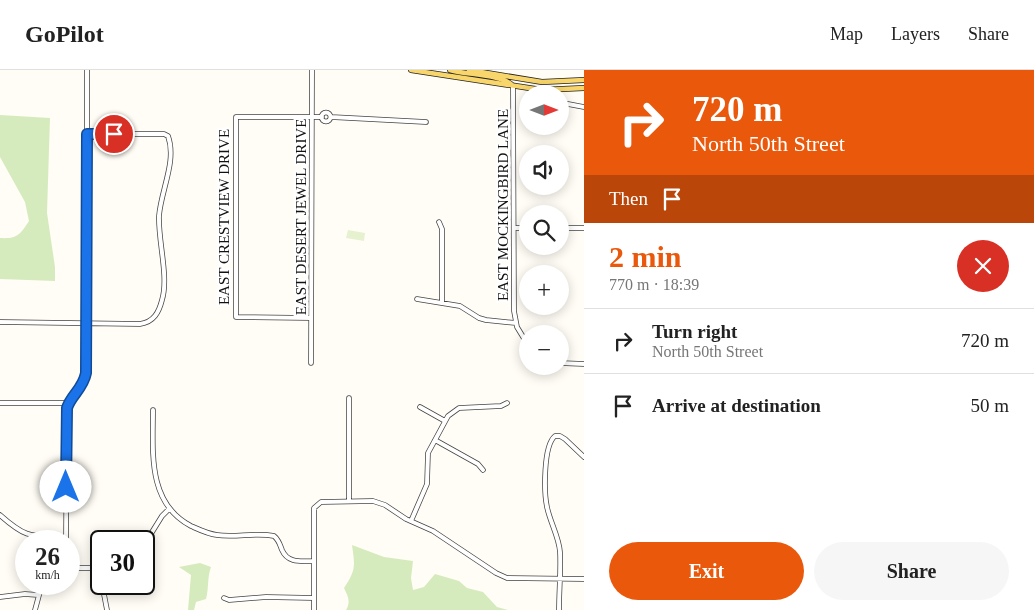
<!DOCTYPE html>
<meta charset="utf-8">
<style>
:root{--surface:#fff;--page:#f6f6f6;--text:#222;--muted:#767676;--line:#e0e0e0;--accent:#ea580c}
body{margin:0;font-family:"Times New Roman",serif;background:var(--page);color:var(--text);height:100vh;display:flex;flex-direction:column;font-size:19px;white-space:nowrap}
*{box-sizing:border-box;margin:0}
p{font-size:16px;color:var(--muted)}
.icon{flex:none;width:28px;height:28px;fill:none;stroke:currentColor;stroke-width:2;stroke-linecap:round;stroke-linejoin:round}
.map{position:relative;flex:1;overflow:hidden}
.side{display:flex;flex-direction:column;background:var(--surface);width:450px}
.side>*{flex:none}
.banner{background:#ea580c;color:#fff;overflow:hidden}
.needle{width:32px;rotate:90deg}
.fabs{position:absolute;left:519px;top:15px;display:grid;gap:10px}
.fabs a{display:grid;place-items:center;width:50px;height:50px;border-radius:50%;background:var(--surface);box-shadow:0 2px 12px #0003;font-size:25px}
.speed{position:absolute;left:15px;top:460px;display:flex;gap:10px;font-size:25px;font-weight:700;text-align:center}
.speed>*{display:grid;place-content:center;width:65px;height:65px;border-radius:50%;background:var(--surface);box-shadow:0 2px 12px #0003;line-height:1}
.speed small{font-size:12px;font-weight:400}
.speed .limit{border:2px solid #111;border-radius:8px;background:#fff;color:#111}
.pin{position:absolute;display:grid;place-items:center;width:42px;height:42px;color:#fff;margin:-21px;border:2px solid #fff;border-radius:50%;box-shadow:0 1px 5px #0007}
.me{position:absolute;width:55px;margin:-28px;rotate:0deg;stroke-linejoin:round;filter:drop-shadow(0 0 4px #0008)}
.turn{display:flex;align-items:center;gap:18px;height:105px;padding:0 25px;font-size:22px}
.turn .icon{width:65px;height:65px;stroke-width:2.5}
.turn b{display:block;font-size:35px;line-height:42px}
.then{display:flex;align-items:center;height:48px;padding:0 25px;background:#0003;gap:10px;font-size:19px}
.round{display:grid;place-items:center;flex:none;width:52px;height:52px;border-radius:26px;background:var(--page)}
.overview{display:flex;align-items:center;justify-content:space-between;height:85px;padding:0 25px}
h1{font-size:30px;font-weight:700;line-height:38px;color:var(--accent)}
.primary-button{display:flex;gap:10px;margin-top:auto;padding:10px 25px}
.primary-button a{flex:1;height:58px;border-radius:30px;background:var(--accent);color:#fff;font-size:20px;font-weight:700;line-height:58px;text-align:center}
.primary-button a+a{background:var(--page);color:var(--text)}
ul{padding:0;list-style:none}
li{display:flex;align-items:center;gap:15px;height:65px;padding:0 25px;border-top:1px solid var(--line)}
li div{flex:1}
li b{display:block;font-size:19px}
li em{font-style:normal}
header{display:flex;align-items:center;gap:30px;box-sizing:border-box;height:70px;padding:0 25px;background:var(--surface);border-bottom:1px solid var(--line)}
header strong{font-size:24px}
nav{display:flex;gap:28px;margin-inline-start:auto;font-size:18px}
main{display:flex;flex:1;min-height:0}
.map>svg:first-child{display:block}
</style>
<header>
<strong>GoPilot</strong>
<nav><a>Map</a><a>Layers</a><a>Share</a></nav>
</header>
<main>
<div class="map">
<svg width="584" height="540" viewBox="0 0 584 540">
<rect width="100%" height="100%" fill="#fffdf5"/>
<path fill="#d5ebbd" d="M0 45 50 48 47 143 55 197V211L0 209V168C17 169 20 165 29 151L25 132 0 87Z
M352 475 384 487 413 491 411 508 413 520 424 517 435 504 459 511 467 518 483 522 497 537 508 540H346C351 532 348 526 344 518 356 500 355 496 352 475Z
M200 493 211 497C207 508 209 518 206 529L196 532 194 540H188L191 505 179 497Z"/>
<path fill="#e6f2cf" d="M348 160 365 163 364 171 346 168Z"/>
<g fill="none" stroke-linecap="round" stroke-linejoin="round">
<g stroke="#444" stroke-width="5.5">
<path id="minor" d="M513 16 514 241 517 257 528 275
M560 35 568 34 584 37
M321.5 47a4.5 4.5 0 1 1 9 0a4.5 4.5 0 1 1-9 0Z
M331 47 426 52
M439 152 442 159V232
M514 158H528
M560 158H584
M417 229 460 236 479 248 486 250 516 253
M311 248 236 247V47H322
M0 252 140 254C154 252 159 242 162 230 169 207 158 171 159 146 161 120 177 91 168 66L164 64H87
M311 293 312 0
M560 293 584 294
M0 333H69
M420 337 445 351
M153 340C153 382 147 433 191 456 200 460 208 464 217 465 235 468 256 462 274 466 279 470 280 475 282 480 288 494 302 491 314 491
M435 370 478 394 483 400
M349 431V328
M0 445C27 469 31 466 66 467
M411 451 427 414 428 383 448 346 459 338 501 336 507 333
M66 471 67 343C69 328 84 320 87 303V0
M144 475 162 446 169 439
M69 498H101
M99 499 101 512
M102 514 107 540
M0 527 25 524 38 525
M224 528 229 530 266 527 314 528
M35 540 42 514
M314 540V438L321 432 373 431 385 435 406 449 433 461 496 503 507 508 584 509
M559 540C559 521 561 501 560 482 559 467 550 452 547 437 544 423 543 376 555 366H560L565 369 584 387"/>
</g>
<g stroke="#222" stroke-width="6">
<path id="major" d="M411 0 542 20 584 18
M450 0C467 5 500 4 512 15
M469 0 542 12 584 10"/>
</g>
<use href="#minor" stroke="#fff" stroke-width="4"/>
<use href="#major" stroke="#f9d66b" stroke-width="4.5"/>
</g>
<g fill="none" stroke-linecap="round" stroke-linejoin="round">
<g stroke="#114b97" stroke-width="12">
<path id="route" d="M66 417 67 338C71 325 83 319 86 303L87 64H114"/>
</g>
<use href="#route" stroke="#1a73e8" stroke-width="9"/>
</g>
<g text-anchor="middle" dominant-baseline="central" stroke-width="5" stroke-linejoin="round" paint-order="stroke">
<g font-size="15" fill="#111" stroke="#fff">
<text transform="translate(503 135) rotate(-90)">EAST MOCKINGBIRD LANE</text>
<text transform="translate(224 147) rotate(-90)">EAST CRESTVIEW DRIVE</text>
<text transform="translate(301 147) rotate(-90)">EAST DESERT JEWEL DRIVE</text>
</g>
</g>
</svg>
<div class="fabs">
<a><svg class="needle" viewBox="-14 -14 28 28"><path d="M0-13l5 13h-10z" fill="#e53935"/><path d="M0 13l5-13h-10z" fill="#767676"/></svg></a>
<a><svg class="icon" aria-label="sound" viewBox="0 0 24 24"><path d="M4 9h4l5-4v14l-5-4H4zM17 9q2 3 0 6"/></svg></a>
<a><svg class="icon" aria-label="search" viewBox="0 0 24 24"><circle cx="10" cy="10" r="6"/><path d="M15 15l6 6"/></svg></a>
<a>+</a>
<a>−</a>
</div>
<div class="speed"><div>26<small>km/h</small></div><div class="limit">30</div></div>
<div class="pin" style="left:114px;top:64px;background:#d93025"><svg class="icon" aria-label="arrive" viewBox="0 0 24 24"><path d="M6 21V4h12l-3 4 3 4H6"/></svg></div>
<svg class="me" style="left:66px;top:417px" viewBox="-20 -20 40 40"><circle r="19" fill="#fff"/><path d="M0-13L10 11 0 6-10 11z" fill="#1a73e8"/></svg>
</div>
<section class="side">
<div class="banner">
<div class="turn"><svg class="icon" aria-label="right" viewBox="0 0 24 24"><path d="M7 20v-9h11M14 6l5 5-5 5"/></svg><div><b>720 m</b>North 50th Street</div></div>
<div class="then">Then<svg class="icon" aria-label="arrive" viewBox="0 0 24 24"><path d="M6 21V4h12l-3 4 3 4H6"/></svg></div>
</div>
<div class="overview"><div><h1>2 min</h1><p>770 m · 18:39</p></div><a class="round" style="background:#d93025;color:#fff"><svg class="icon" aria-label="close" viewBox="0 0 24 24"><path d="M6 6l12 12M18 6L6 18"/></svg></a></div>
<ul>
<li><svg class="icon" aria-label="right" viewBox="0 0 24 24"><path d="M7 20v-9h11M14 6l5 5-5 5"/></svg><div><b>Turn right</b><p>North 50th Street</p></div><em>720 m</em></li>
<li><svg class="icon" aria-label="arrive" viewBox="0 0 24 24"><path d="M6 21V4h12l-3 4 3 4H6"/></svg><div><b>Arrive at destination</b></div><em>50 m</em></li>
</ul>
<div class="primary-button"><a>Exit</a><a>Share</a></div>
</section>
</main>
